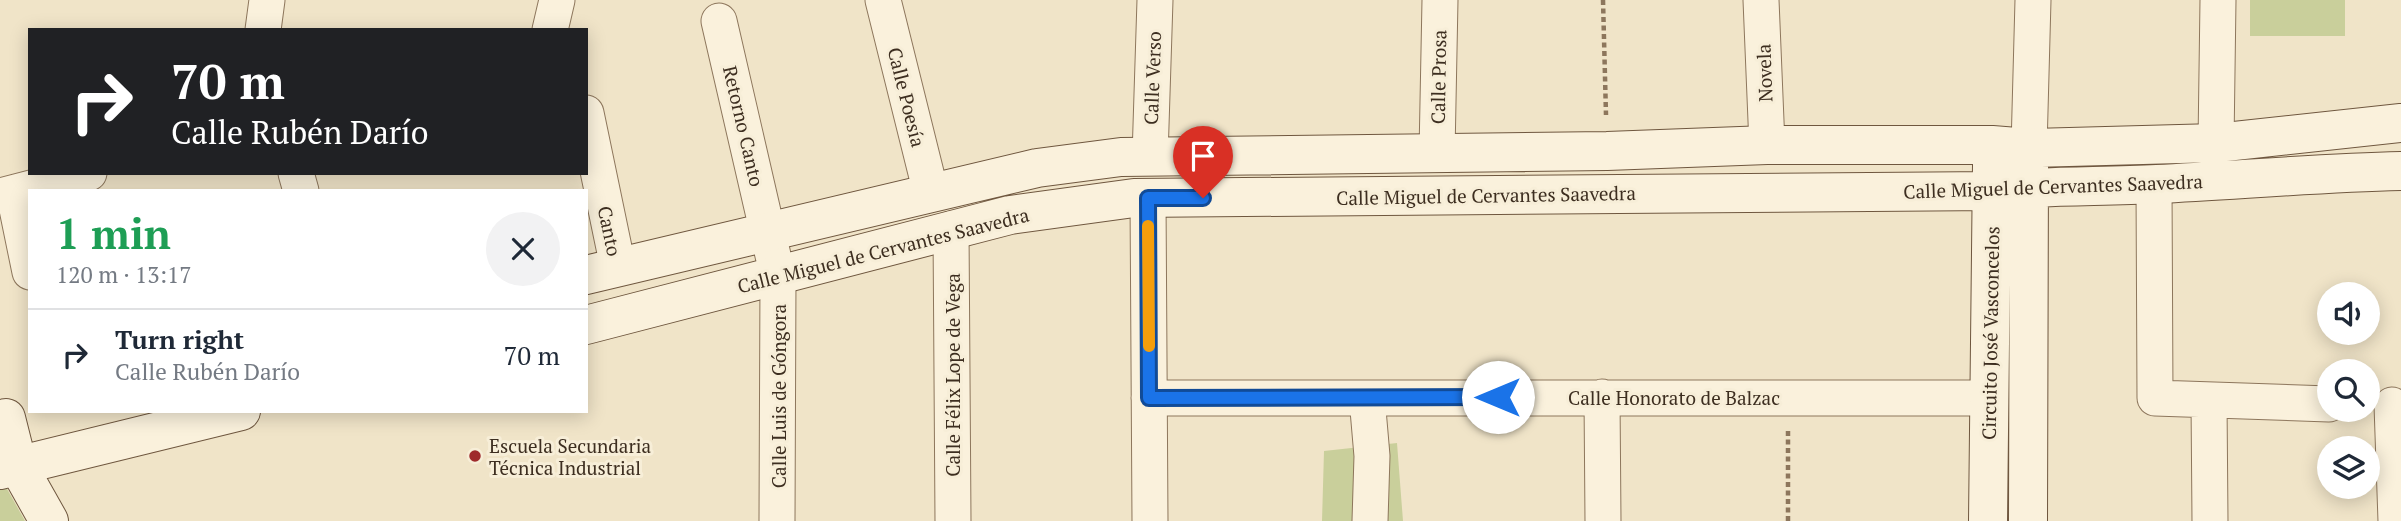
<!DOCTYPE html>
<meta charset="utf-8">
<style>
:root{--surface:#fff;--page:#f2f2f3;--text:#1f2937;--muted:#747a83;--line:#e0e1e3}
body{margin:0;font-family:"PT Serif",serif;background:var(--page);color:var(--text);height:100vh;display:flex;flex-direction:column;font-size:26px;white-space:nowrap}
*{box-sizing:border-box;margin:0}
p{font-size:23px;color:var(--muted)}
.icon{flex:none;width:38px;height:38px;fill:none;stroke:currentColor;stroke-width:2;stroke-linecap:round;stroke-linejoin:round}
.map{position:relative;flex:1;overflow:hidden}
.side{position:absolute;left:28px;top:189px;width:560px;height:224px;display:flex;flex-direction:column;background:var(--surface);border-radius:0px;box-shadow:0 4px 18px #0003}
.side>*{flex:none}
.guide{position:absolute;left:28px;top:28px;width:560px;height:147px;border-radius:0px;box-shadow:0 4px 18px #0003;background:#202124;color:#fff;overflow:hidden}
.controls{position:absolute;left:2317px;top:282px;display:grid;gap:14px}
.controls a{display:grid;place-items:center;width:63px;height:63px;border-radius:50%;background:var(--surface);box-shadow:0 4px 18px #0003;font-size:35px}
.pin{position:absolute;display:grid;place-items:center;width:60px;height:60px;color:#fff;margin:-72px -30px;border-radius:50% 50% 50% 0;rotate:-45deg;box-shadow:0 0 7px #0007}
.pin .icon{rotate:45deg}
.me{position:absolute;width:77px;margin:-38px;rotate:270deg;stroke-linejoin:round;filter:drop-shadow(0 0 5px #0008)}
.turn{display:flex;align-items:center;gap:24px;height:147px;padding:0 28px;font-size:32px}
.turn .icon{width:91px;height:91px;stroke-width:2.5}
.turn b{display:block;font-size:49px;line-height:60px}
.round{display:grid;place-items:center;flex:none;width:74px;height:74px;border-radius:37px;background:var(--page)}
.summary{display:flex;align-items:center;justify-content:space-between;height:119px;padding:0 28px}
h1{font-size:42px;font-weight:600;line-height:52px;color:#1e9e55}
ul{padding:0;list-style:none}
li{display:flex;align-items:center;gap:21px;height:91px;padding:0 28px;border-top:2px solid var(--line)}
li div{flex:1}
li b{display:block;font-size:26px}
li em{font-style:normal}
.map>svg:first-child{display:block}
</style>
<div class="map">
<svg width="2401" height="521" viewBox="0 0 2401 521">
<rect width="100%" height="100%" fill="#f0e4c8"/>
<path fill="#c9cf9b" d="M2250 0H2345V36H2250Z
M1397 443 1403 521H1322L1324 451Z
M0 486 6 487 25 521H0Z"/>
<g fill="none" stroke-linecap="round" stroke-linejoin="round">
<g stroke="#8d765c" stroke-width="37">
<path id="street" d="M883 0 931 193
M1761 0 1767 145
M719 21 778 277 777 521
M263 30 267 0
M550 30 557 0
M586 113 618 267
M2216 143 2218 0
M2029 148 2033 0
M1437 153 1440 0
M1150 157 1155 0
M296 173 301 191
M2154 184 2155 398 2329 404
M0 196 89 173
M1148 198 1150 521
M16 204 30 272
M951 229 953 521
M1602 397 1603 521
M1149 398H1989
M1367 398 1372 456 1370 521
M2209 401 2210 521
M2392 405 2396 521"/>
</g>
<g stroke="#6f573f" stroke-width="40">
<path id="secondary" d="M586 275 1037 168 1121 157 1607 151 1767 145H1992L2029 148 2216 143 2401 123
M586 325 1010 215 1134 198 1992 191C2047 185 2102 187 2157 184 2238 180 2319 173 2401 171
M6 418 18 466 49 521
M0 470 241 411
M1988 521 1992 164
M2028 521 2029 163"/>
</g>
<path stroke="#8d765c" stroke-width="4.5" stroke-dasharray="5 3.5" stroke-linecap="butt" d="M1603 0 1606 115
M1788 431V521"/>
<use href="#street" stroke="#faf1dc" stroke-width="35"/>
<use href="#secondary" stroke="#faf1dc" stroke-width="38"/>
</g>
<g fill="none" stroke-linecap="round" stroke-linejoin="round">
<g stroke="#114b97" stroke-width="18">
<path id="route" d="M1203 198H1148L1149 398 1498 397"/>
</g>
<use href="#route" stroke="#1a73e8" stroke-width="12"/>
<path stroke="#f59e0b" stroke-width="12" d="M1148 226 1149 346"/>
</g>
<circle fill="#9e2a2b" stroke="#f7eed8" stroke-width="2.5" cx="475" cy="456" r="7"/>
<g text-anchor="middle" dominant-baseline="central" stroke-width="6" stroke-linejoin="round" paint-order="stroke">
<g font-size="19" fill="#3d2e20" stroke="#f7eed8">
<text transform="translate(1764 73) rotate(-92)">Novela</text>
<text transform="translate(1438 77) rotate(-89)">Calle Prosa</text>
<text transform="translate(1152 78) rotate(-88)">Calle Verso</text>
<text transform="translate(907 97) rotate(76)">Calle Poesía</text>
<text transform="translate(744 126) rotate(77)">Retorno Canto</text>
<text transform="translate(2053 186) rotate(-2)">Calle Miguel de Cervantes Saavedra</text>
<text transform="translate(1486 195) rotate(-1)">Calle Miguel de Cervantes Saavedra</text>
<text transform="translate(610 231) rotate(78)">Canto</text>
<text transform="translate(883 250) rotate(-14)">Calle Miguel de Cervantes Saavedra</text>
<text transform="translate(1990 333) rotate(-89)">Circuito José Vasconcelos</text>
<text transform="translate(952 375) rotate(-90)">Calle Félix Lope de Vega</text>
<text transform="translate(778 396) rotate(-90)">Calle Luis de Góngora</text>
<text x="1674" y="397">Calle Honorato de Balzac</text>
</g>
<g font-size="19" fill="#3d2e20" stroke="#f7eed8" text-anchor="start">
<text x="489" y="445">Escuela Secundaria<tspan x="489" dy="22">Técnica Industrial</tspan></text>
</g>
</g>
</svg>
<div class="controls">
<a><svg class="icon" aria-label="sound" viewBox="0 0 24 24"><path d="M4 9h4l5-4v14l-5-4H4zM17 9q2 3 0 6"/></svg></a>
<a><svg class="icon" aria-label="search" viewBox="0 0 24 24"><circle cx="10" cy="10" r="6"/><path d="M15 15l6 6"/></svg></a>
<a><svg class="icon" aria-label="layers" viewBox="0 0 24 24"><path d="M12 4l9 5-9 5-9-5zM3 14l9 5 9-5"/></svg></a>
</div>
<div class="pin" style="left:1203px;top:198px;background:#d93025"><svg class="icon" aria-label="arrive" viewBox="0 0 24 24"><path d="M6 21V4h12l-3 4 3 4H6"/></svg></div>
<svg class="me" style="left:1498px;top:397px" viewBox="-20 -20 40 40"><circle r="19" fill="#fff"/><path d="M0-13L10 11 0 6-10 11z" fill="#1a73e8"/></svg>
<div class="guide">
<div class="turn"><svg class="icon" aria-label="right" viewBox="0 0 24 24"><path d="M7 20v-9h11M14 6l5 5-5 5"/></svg><div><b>70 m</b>Calle Rubén Darío</div></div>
</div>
<section class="side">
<div class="summary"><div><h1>1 min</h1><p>120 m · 13:17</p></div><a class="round"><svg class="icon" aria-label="close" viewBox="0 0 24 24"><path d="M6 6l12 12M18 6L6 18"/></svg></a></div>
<ul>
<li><svg class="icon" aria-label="right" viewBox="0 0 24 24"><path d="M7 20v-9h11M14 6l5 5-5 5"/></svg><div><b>Turn right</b><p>Calle Rubén Darío</p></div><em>70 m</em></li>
</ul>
</section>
</div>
